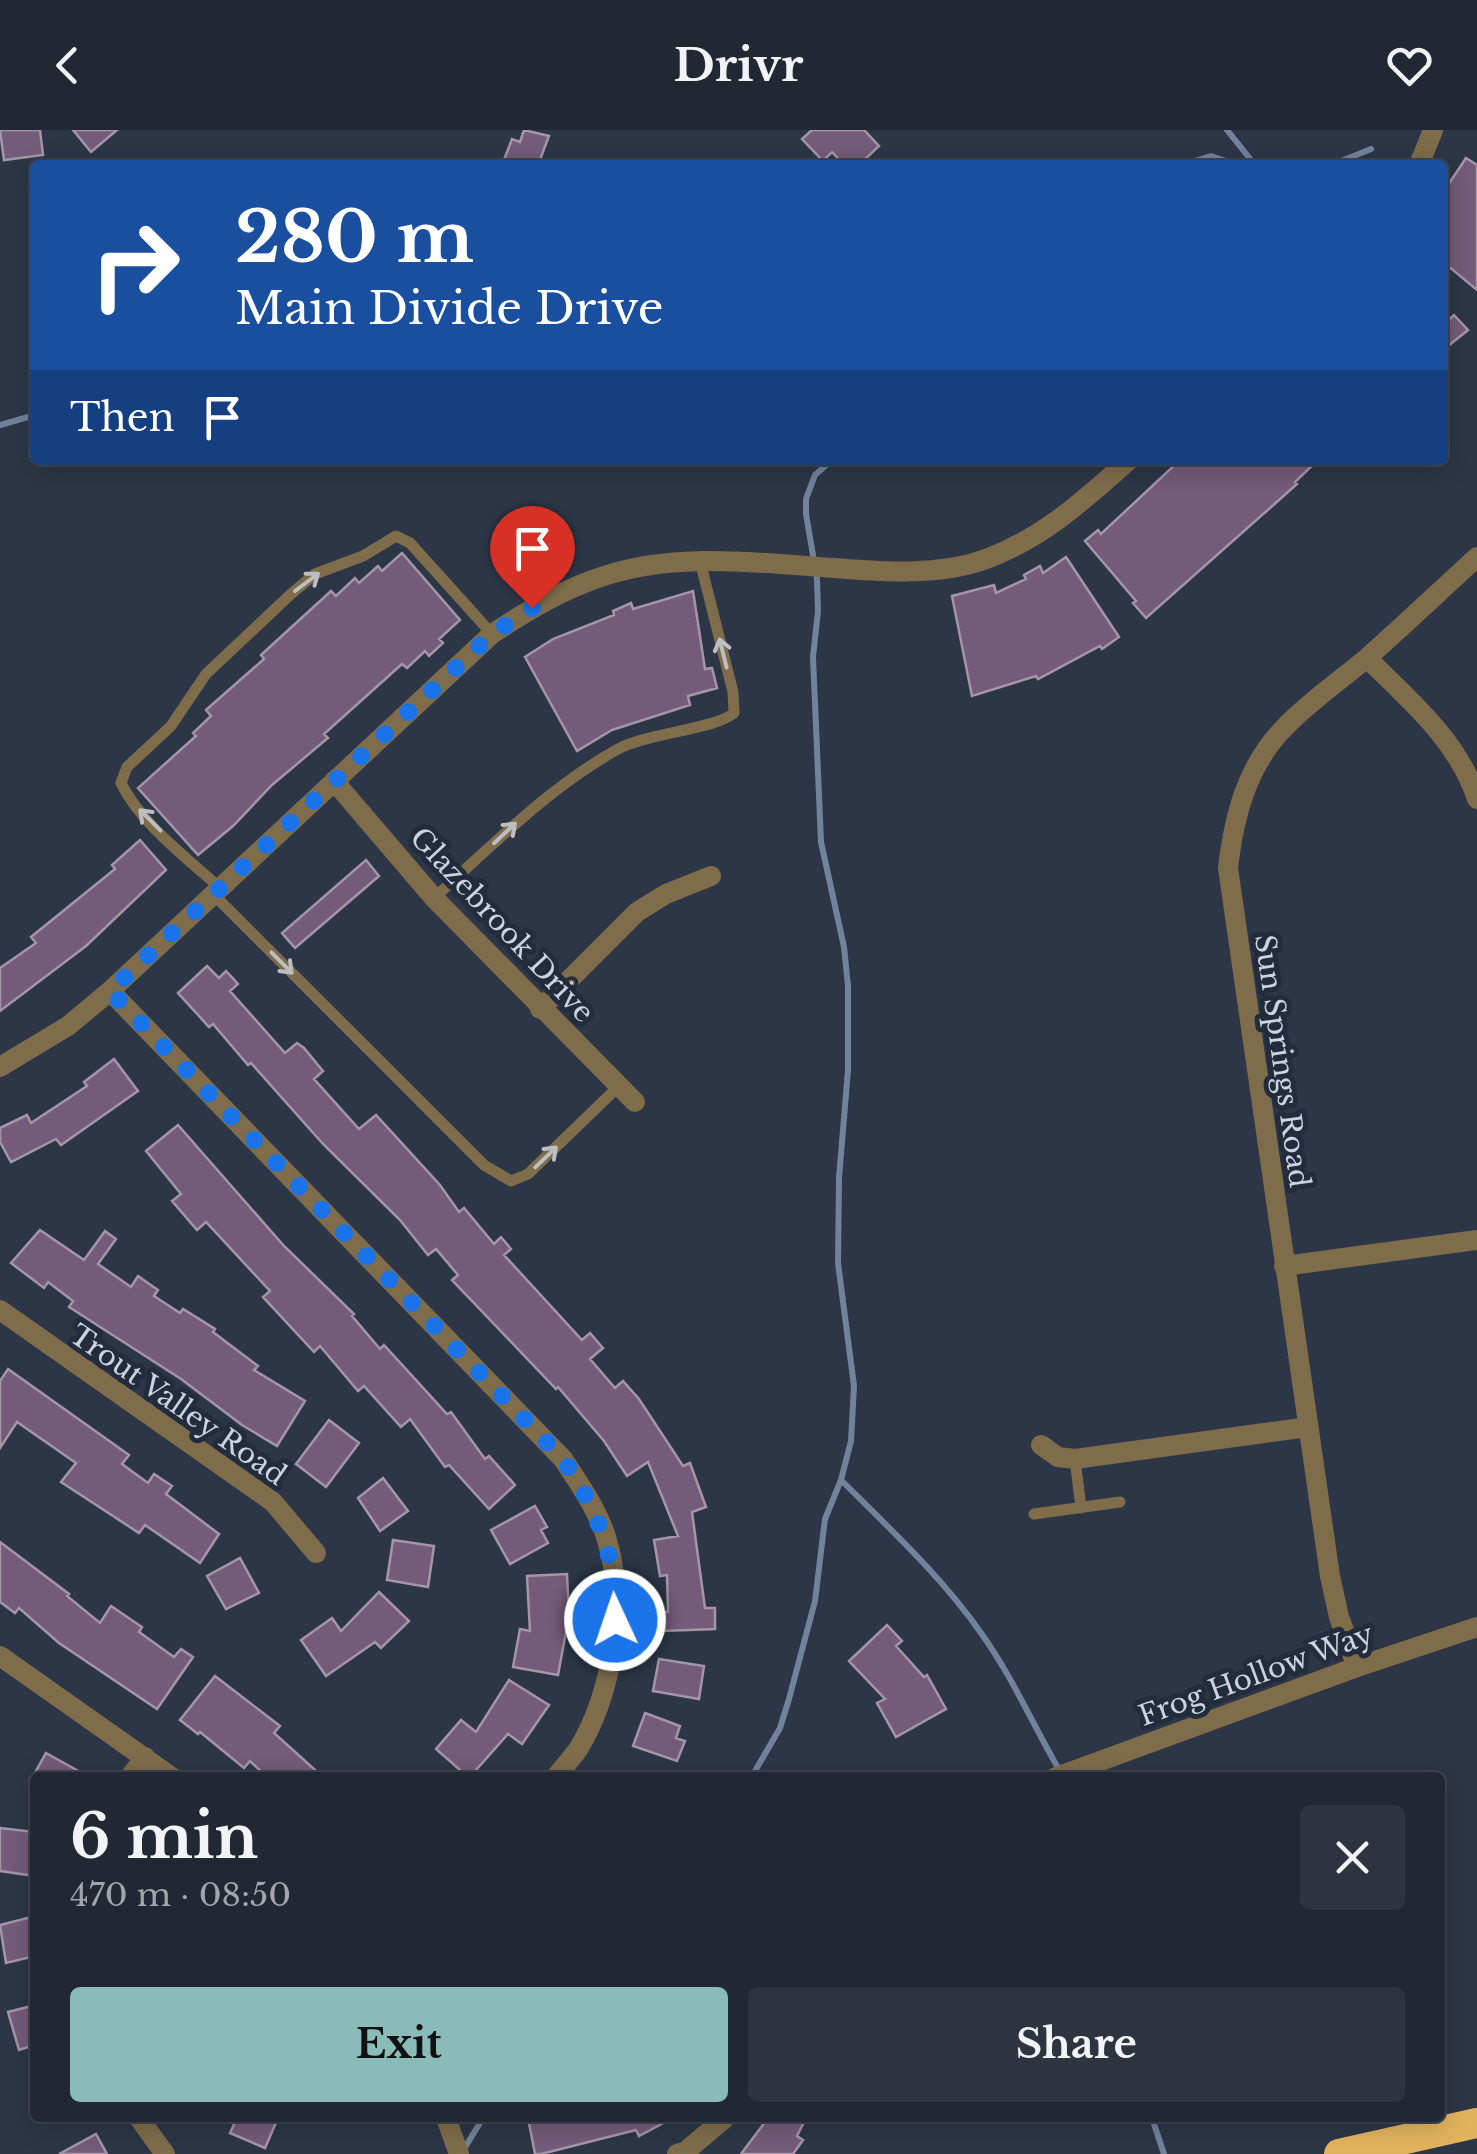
<!DOCTYPE html>
<meta charset="utf-8">
<style>
:root{--surface:#212834;--page:#2d3440;--text:#f1f3f6;--muted:#a2a6ac;--line:#3e444f;--accent:#8bbbb9}
body{margin:0;font-family:"Libre Baskerville",serif;background:var(--page);color:var(--text);height:100vh;display:flex;flex-direction:column;font-size:38px;white-space:nowrap}
*{box-sizing:border-box;margin:0}
p{font-size:32px;color:var(--muted)}
.icon{flex:none;width:55px;height:55px;fill:none;stroke:currentColor;stroke-width:2;stroke-linecap:round;stroke-linejoin:round}
.map{position:relative;flex:1;overflow:hidden}
.side{position:absolute;left:30px;top:1642px;width:1415px;height:350px;display:flex;flex-direction:column;background:var(--surface);border-radius:10px;box-shadow:0 5px 25px #0003,0 0 0 2px var(--line)}
.side>*{flex:none}
.banner{position:absolute;left:30px;top:30px;width:1418px;height:305px;border-radius:10px;box-shadow:0 5px 25px #0003,0 0 0 2px var(--line);background:#1a4fa0;color:#fff;overflow:hidden}
.pin{position:absolute;display:grid;place-items:center;width:85px;height:85px;color:#fff;margin:-102px -42px;border-radius:50% 50% 50% 0;rotate:-45deg;box-shadow:0 0 10px #0007}
.pin .icon{rotate:45deg}
.me{position:absolute;width:110px;margin:-55px;rotate:357deg;stroke-linejoin:round;filter:drop-shadow(0 0 8px #0008)}
.turn{display:flex;align-items:center;gap:35px;height:210px;padding:0 40px;font-size:45px}
.turn .icon{width:130px;height:130px;stroke-width:2.5}
.turn b{display:block;font-size:70px;line-height:85px}
.then{display:flex;align-items:center;height:95px;padding:0 40px;background:#0003;gap:20px;font-size:38px}
.round{display:grid;place-items:center;flex:none;width:105px;height:105px;border-radius:10px;background:var(--page)}
.headline{display:flex;align-items:center;justify-content:space-between;height:170px;padding:0 40px}
h1{font-size:60px;font-weight:700;line-height:75px}
.button{display:flex;gap:20px;margin-top:auto;padding:20px 40px}
.button a{flex:1;height:115px;border-radius:10px;background:var(--accent);color:#111;font-size:40px;font-weight:700;line-height:115px;text-align:center}
.button a+a{background:var(--page);color:var(--text)}
header{display:flex;justify-content:space-between;align-items:center;height:130px;padding:0 40px;background:var(--surface);font-size:45px;font-weight:700}
.map>svg:first-child{display:block}
</style>
<header><svg class="icon" aria-label="back" viewBox="0 0 24 24"><path d="M15 5l-7 7 7 7"/></svg>Drivr<svg class="icon" aria-label="heart" viewBox="0 0 24 24"><path d="M12 20l-8-8c-3-5 5-10 8-4 3-6 11-1 8 4z"/></svg></header>
<div class="map">
<svg width="1477" height="2024" viewBox="0 0 1477 2024">
<rect width="100%" height="100%" fill="#2c3646"/>
<g fill="none" stroke-linecap="round" stroke-linejoin="round">
<path stroke="#72829c" stroke-width="6" d="M1227 0 1251 30
M1182 35 1211 26 1226 31 1289 35 1339 32 1371 19
M0 295 35 285
M844 330H867
M841 1350C890 1399 941 1446 981 1503 1012 1546 1034 1597 1061 1643
M751 1648 780 1598 789 1569 815 1471 825 1389 841 1350 851 1311 854 1256 838 1133 839 1048 848 940V856L844 817 821 712 813 527 818 481 817 449 806 384V369L815 345 832 330
M1152 1988 1164 2024
M464 2019 483 1988"/>
</g>
<path fill="#745b79" stroke="#a495a7" stroke-width="2.5" d="M0 0H40L43 25 4 30Z
M73 0H117L91 22Z
M524 0 549 6 538 35H502L512 9 520 12Z
M812 0H864L879 16 859 35H844L832 22 823 31 802 9Z
M1466 28 1477 35V160L1442 131V64Z
M1454 185 1468 200 1442 221V196Z
M1180 330H1318L1295 352 1297 354 1146 488 1133 473 1136 471 1085 411 1098 400 1101 404Z
M402 423 460 490 439 509 443 513 429 526 425 521 407 538 402 534 324 604 328 608 272 655 233 696 198 725 138 658 196 606 193 603 211 586 206 580 264 529 261 525 331 461 336 466 355 448 359 453 378 436 382 441Z
M1066 427 1119 507 1102 519 1100 516 1038 549 1036 546 972 566 952 466 994 455 996 463 1026 449 1024 445 1040 436 1043 443Z
M693 461 705 539 712 538 717 558 688 566 690 575 612 600 577 621 525 527 553 509 614 485 613 481 631 473 633 479Z
M140 710 166 740 86 816 0 881V838L36 813 31 807 115 739 112 735Z
M366 730 379 746 295 818 282 803Z
M207 836 219 848 226 841 238 854 230 861 285 923 297 913 304 918 323 941 314 949 359 999 376 985 440 1055 459 1082 464 1078 494 1114 501 1107 511 1119 504 1125 582 1210 590 1203 603 1218 590 1229 615 1258 623 1251 639 1269 683 1336 690 1333 706 1377 692 1382 705 1478H715V1499L662 1501V1482H668L667 1445 660 1446 654 1410 678 1406 648 1332 627 1346 604 1311 558 1257 556 1259 452 1150 458 1145 436 1119 428 1125 400 1090 323 1014 251 933 248 935 213 894 209 897 178 863Z
M114 929 138 961 61 1015 56 1009 11 1032 0 1012V998L27 985 31 993 87 956 84 952Z
M178 995 284 1116 354 1184 352 1186 380 1219 384 1215 447 1284 451 1282 485 1329 489 1326 515 1355 489 1379 449 1335 445 1337 410 1289 401 1297 364 1256 358 1261 320 1216 314 1222 263 1167 270 1161 206 1092 197 1100 172 1071 181 1064 146 1021Z
M40 1100 84 1130 105 1101 116 1109 98 1134 131 1157 138 1146 158 1160 154 1166 180 1183 183 1179 215 1199 213 1202 258 1236 254 1240 305 1271 277 1316 242 1295 181 1249 69 1177 73 1171 48 1152 44 1158 11 1133Z
M8 1239 129 1325 122 1334 148 1353 154 1344 172 1356 166 1364 219 1404 200 1433 145 1395 139 1403 61 1352 76 1333 17 1292 0 1318V1251Z
M329 1290 359 1313 326 1357 296 1334Z
M383 1348 408 1381 380 1401 358 1368Z
M535 1376 547 1397 541 1400 548 1413 510 1434 491 1400Z
M393 1410 434 1416 428 1457 387 1450Z
M0 1412 69 1464 67 1466 100 1493 111 1476 142 1497 139 1502 174 1527 181 1519 193 1527 157 1579 59 1513 19 1478 15 1483 0 1472Z
M240 1428 259 1463 226 1479 207 1446Z
M567 1444 569 1486 558 1545 513 1537 520 1499 530 1501 527 1446Z
M379 1462 409 1491 381 1518 375 1512 326 1546 301 1510 332 1488 341 1501Z
M887 1495 902 1511 896 1516 924 1547 927 1545 946 1579 896 1607 877 1573 885 1569 849 1531Z
M659 1529 704 1536 699 1569 653 1561Z
M215 1546 280 1596 274 1603 324 1648H268L250 1631 244 1638 200 1602 198 1604 180 1590Z
M509 1550 549 1575 522 1614 508 1604 469 1648 436 1619 461 1590 476 1602Z
M645 1583 680 1596 676 1608 685 1611 677 1631 633 1616Z
M46 1623 91 1648H32Z
M0 1698 35 1702V1746L0 1741Z
M35 1786V1826L6 1833 0 1795Z
M35 1875V1915L19 1920 8 1882Z
M237 1988H278L265 2018 230 2003Z
M528 1988H673L639 2006 636 2000 541 2024H535Z
M768 1988H806L797 2006 803 2010 793 2024H741Z
M96 2004 107 2024H59Z"/>
<g fill="none" stroke-linecap="round" stroke-linejoin="round">
<path stroke="#7e6c4b" stroke-width="11" d="M220 758C186 727 141 694 121 653L127 637 171 596 206 544 291 464 315 444 363 426 396 406 410 413 492 504
M213 764 484 1035 511 1051 528 1044 619 956
M434 768C493 715 548 658 618 619 648 603 716 599 734 583L733 562 700 431
M1075 1329 1081 1378
M1034 1384 1120 1372"/>
<path stroke="#7e6c4b" stroke-width="20" d="M1419 35 1433 0
M1367 528C1409 570 1458 610 1477 669
M334 651 434 768 635 972
M110 861 563 1329C580 1355 598 1380 607 1410 626 1474 613 1561 579 1618 572 1628 563 1638 555 1648
M540 879 637 782 666 764 711 746
M0 937 68 896 110 861 492 504C528 480 565 458 607 445 680 422 760 433 834 438 882 442 940 446 986 429 1043 408 1084 370 1129 330
M1284 1136 1477 1110
M0 1180 273 1372 316 1423
M1041 1315 1058 1327 1075 1329 1308 1297
M0 1526 173 1648
M1357 1537 1339 1487 1330 1446 1228 738C1234 686 1247 635 1285 597 1310 571 1341 550 1368 527 1405 494 1441 460 1477 427
M129 1648 145 1627
M1054 1648 1357 1537 1477 1497
M139 1988 165 2024
M446 1988 459 2024
M677 2024 686 2021 725 1988"/>
<path stroke="#e2b35e" stroke-width="30" d="M1339 2024 1477 1993"/>
</g>
<defs><path id="oneway-shaft" d="M-6 0H5M1.5-3L5.5 0L1.5 3" fill="none" stroke-width="1.6" stroke-linecap="round" stroke-linejoin="round" transform="scale(2.5)"/></defs>
<g stroke="#bdbec1">
<use href="#oneway-shaft" transform="translate(307 452) rotate(-37)"/>
<use href="#oneway-shaft" transform="translate(723 523) rotate(-104)"/>
<use href="#oneway-shaft" transform="translate(150 690) rotate(-135)"/>
<use href="#oneway-shaft" transform="translate(505 703) rotate(-43)"/>
<use href="#oneway-shaft" transform="translate(282 833) rotate(45)"/>
<use href="#oneway-shaft" transform="translate(546 1027) rotate(-44)"/>
</g>
<g fill="none" stroke-linecap="round" stroke-linejoin="round">
<path stroke="#1a73e8" stroke-width="18" stroke-dasharray="0 32.4" d="M532 478 492 504 110 861 563 1329C597 1379 618 1429 615 1490"/>
</g>
<g text-anchor="middle" dominant-baseline="central" stroke-width="10" stroke-linejoin="round" paint-order="stroke">
<g font-size="28" fill="#cdd3de" stroke="#222c3c">
<text transform="translate(502 795) rotate(47)">Glazebrook Drive</text>
<text transform="translate(1282 931) rotate(82)">Sun Springs Road</text>
<text transform="translate(178 1275) rotate(35)">Trout Valley Road</text>
<text transform="translate(1256 1545) rotate(-20)">Frog Hollow Way</text>
</g>
</g>
</svg>
<div class="pin" style="left:532px;top:478px;background:#d93025"><svg class="icon" aria-label="arrive" viewBox="0 0 24 24"><path d="M6 21V4h12l-3 4 3 4H6"/></svg></div>
<svg class="me" style="left:615px;top:1490px" viewBox="-20 -20 40 40"><circle r="17" fill="#1a73e8" stroke="#fff" stroke-width="3"/><path d="M0-11L8 9 0 5-8 9z" fill="#fff"/></svg>
<div class="banner">
<div class="turn"><svg class="icon" aria-label="right" viewBox="0 0 24 24"><path d="M7 20v-9h11M14 6l5 5-5 5"/></svg><div><b>280 m</b>Main Divide Drive</div></div>
<div class="then">Then<svg class="icon" aria-label="arrive" viewBox="0 0 24 24"><path d="M6 21V4h12l-3 4 3 4H6"/></svg></div>
</div>
<section class="side">
<div class="headline"><div><h1>6 min</h1><p>470 m · 08:50</p></div><a class="round"><svg class="icon" aria-label="close" viewBox="0 0 24 24"><path d="M6 6l12 12M18 6L6 18"/></svg></a></div>
<div class="button"><a>Exit</a><a>Share</a></div>
</section>
</div>
